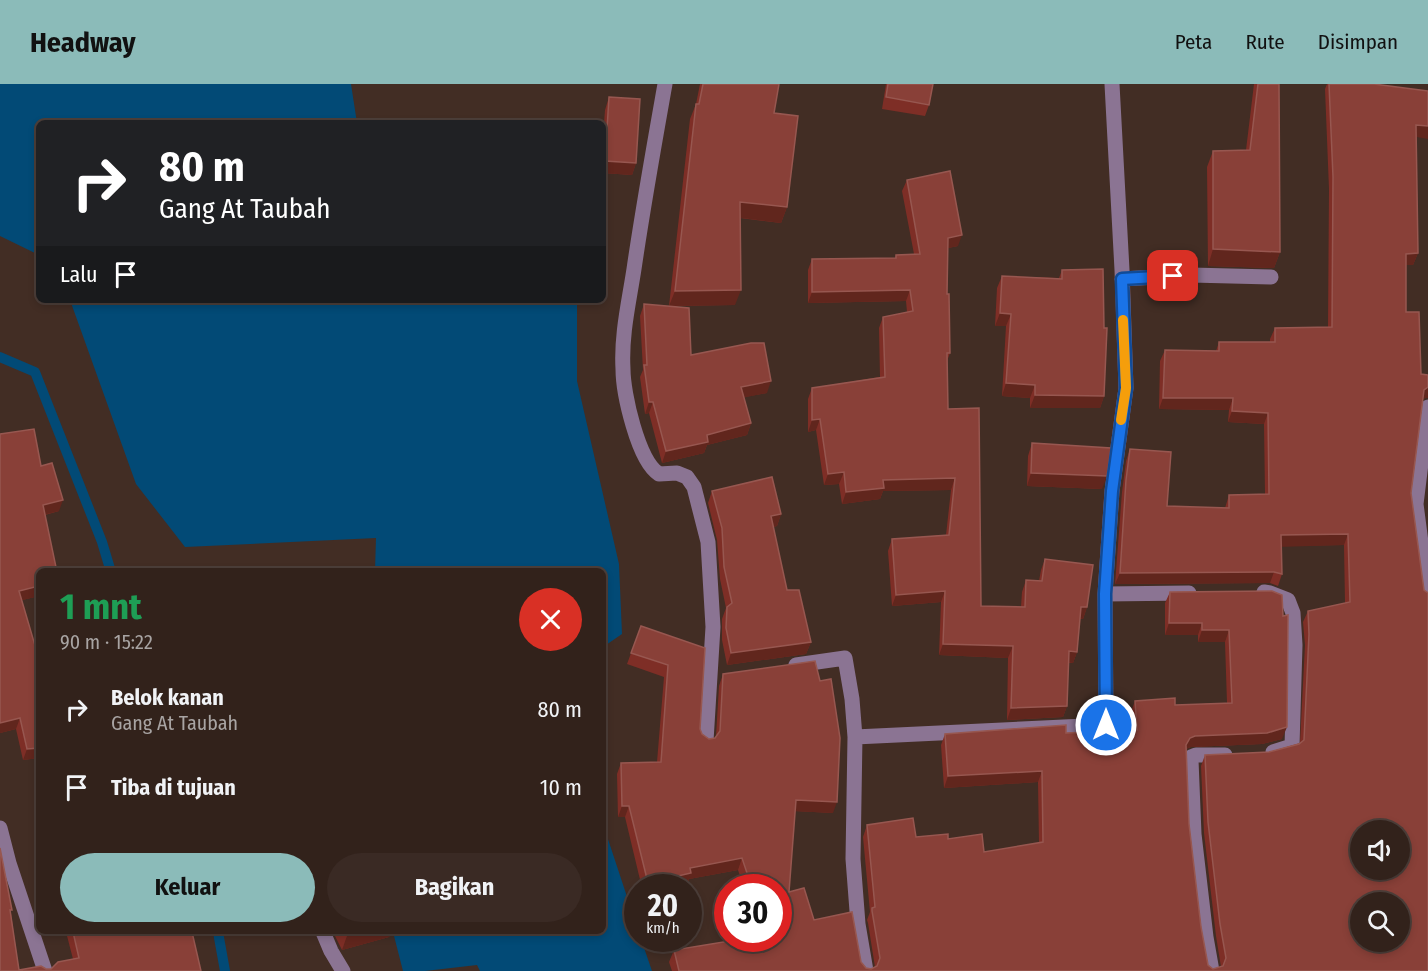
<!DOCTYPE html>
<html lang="id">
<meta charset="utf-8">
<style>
:root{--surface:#32221b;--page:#3a2a24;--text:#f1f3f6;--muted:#a8a4a3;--line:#4d3f3a;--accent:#8bbbb9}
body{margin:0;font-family:"Fira Sans Condensed",sans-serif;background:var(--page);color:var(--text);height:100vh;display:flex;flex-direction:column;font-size:22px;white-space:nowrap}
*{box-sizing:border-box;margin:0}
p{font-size:20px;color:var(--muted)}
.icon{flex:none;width:33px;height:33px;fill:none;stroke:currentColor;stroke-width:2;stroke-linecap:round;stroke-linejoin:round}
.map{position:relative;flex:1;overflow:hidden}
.drawer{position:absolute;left:36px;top:484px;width:570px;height:366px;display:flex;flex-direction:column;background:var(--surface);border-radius:9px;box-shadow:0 3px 9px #0003,0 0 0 2px var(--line)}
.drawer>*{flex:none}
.guide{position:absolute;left:36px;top:36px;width:570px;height:183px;border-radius:9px;box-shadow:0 3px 9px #0003,0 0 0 2px var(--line);background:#202124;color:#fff;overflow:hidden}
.controls{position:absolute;left:1350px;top:736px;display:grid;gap:12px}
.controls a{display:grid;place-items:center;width:60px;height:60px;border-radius:50%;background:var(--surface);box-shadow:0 3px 9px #0003,0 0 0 2px var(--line);font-size:30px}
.speed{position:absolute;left:624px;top:790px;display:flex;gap:12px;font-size:30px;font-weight:700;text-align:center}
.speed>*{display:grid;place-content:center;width:78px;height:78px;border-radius:50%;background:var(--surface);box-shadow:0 3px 9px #0003,0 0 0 2px var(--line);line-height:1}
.speed small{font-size:15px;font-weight:400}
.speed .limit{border:9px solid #d22;background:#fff;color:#111}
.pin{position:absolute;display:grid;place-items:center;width:51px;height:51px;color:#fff;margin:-26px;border-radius:12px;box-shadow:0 3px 9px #0006}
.me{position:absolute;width:66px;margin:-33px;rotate:0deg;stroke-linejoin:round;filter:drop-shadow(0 0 4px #0008)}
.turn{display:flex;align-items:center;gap:21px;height:126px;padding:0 24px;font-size:27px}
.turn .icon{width:78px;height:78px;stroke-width:2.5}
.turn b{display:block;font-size:42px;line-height:51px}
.then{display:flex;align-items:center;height:57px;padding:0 24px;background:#0003;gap:12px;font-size:22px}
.round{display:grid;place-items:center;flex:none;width:63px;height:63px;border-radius:32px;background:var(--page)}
.summary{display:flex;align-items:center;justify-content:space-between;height:102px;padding:0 24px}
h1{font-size:36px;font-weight:700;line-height:45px;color:#1e9e55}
.button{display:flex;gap:12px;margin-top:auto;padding:12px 24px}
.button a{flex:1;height:69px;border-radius:36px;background:var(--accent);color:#111;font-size:24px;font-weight:700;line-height:69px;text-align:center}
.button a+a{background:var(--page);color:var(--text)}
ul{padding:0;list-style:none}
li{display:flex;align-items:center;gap:18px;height:78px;padding:0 24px}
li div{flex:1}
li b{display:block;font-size:22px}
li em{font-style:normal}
header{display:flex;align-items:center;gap:36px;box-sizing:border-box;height:84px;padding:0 30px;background:var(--accent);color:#111}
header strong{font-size:28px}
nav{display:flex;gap:33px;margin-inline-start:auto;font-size:21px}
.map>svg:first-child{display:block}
</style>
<header>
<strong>Headway</strong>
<nav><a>Peta</a><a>Rute</a><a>Disimpan</a></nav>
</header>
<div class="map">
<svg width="1428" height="887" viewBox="0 0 1428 887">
<rect width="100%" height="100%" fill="#422d24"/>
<path fill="#024a76" d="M0 0H351L357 39H39V171L0 152Z
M70 216H577V297L619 480 622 550 603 563V488L375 487 376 454 185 463 136 400Z
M603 740 637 843 638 855H641L652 887H480L477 881 425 887H403L393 848H603Z"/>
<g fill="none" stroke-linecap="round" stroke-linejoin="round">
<path stroke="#024a76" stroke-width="10" d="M0 273 35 288 102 458 111 488
M218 848 225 887"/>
<path stroke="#8b7493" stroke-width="15" d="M665 0C654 62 643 123 634 185 629 218 621 251 623 285 623 309 638 377 659 390L677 389 687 393 694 403 708 458 713 543 706 657
M1122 195 1191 191 1271 193
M1428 323 1416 420 1428 512
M1264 508 1270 509 1288 516 1293 529 1295 561 1292 662 1273 668
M1105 510 1189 509
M796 581 845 574 852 615 855 653 853 775 858 840 866 887
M855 653 1106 641 1105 510 1112 407 1126 304 1122 186 1112 0
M0 744 9 779 45 887
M323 848 331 867 343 887
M1212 887 1206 853 1194 750 1191 676V673L1196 671H1225"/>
</g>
<path fill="#7e2e26" d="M700 0H779L774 29 787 123 781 139 740 134 735 221 669 222 690 35 696 20Z
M886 0H933L929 21 925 32 882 25Z
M1254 0H1279L1280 168 1274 184 1208 182 1207 83 1213 67 1246 66Z
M1327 0H1374L1416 53 1418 169 1413 181H1406V228L1421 290 1425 314 1423 315 1411 409 1428 887H672L669 878 674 866 778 855V804H744L738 786 689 795 687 801 673 804H642L625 733H618L617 690 621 679 657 678 664 593 627 580 641 542 705 564 700 645 702 650 709 655 715 654 716 652 719 602 723 590 833 729 795 727 789 808 814 836 861 878 866 884 871 885 875 883 868 839 867 836 870 828 863 753 867 741 916 753 948 755 984 768 1039 759 1038 698 944 704 941 661 945 650 1066 649 1132 646 1131 628 1135 617 1175 621 1227 619 1225 558H1198V551H1165V519L1170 508 1272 507 1282 655 1262 660 1191 663 1186 665 1189 740 1201 843 1208 881 1213 885 1221 883 1216 852 1204 749 1201 682 1205 671 1269 668 1300 659 1305 561 1303 538 1308 527 1345 519 1344 461 1282 462V490L1278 502 1270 499 1115 500 1122 408 1126 377 1130 365 1167 422 1225 424 1229 411 1265 410 1264 340 1228 338 1229 326 1159 325 1160 277 1165 266 1216 267 1219 258H1270V255L1275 244 1328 243 1329 105 1325 5Z
M609 13 636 79 632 91 603 89V53L605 26Z
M907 96 958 162 948 164 947 210 950 269 947 277 948 325 981 522 1021 523 1022 508 1026 496 1039 497 1041 486 1045 475 1087 523 1083 535H1080L1077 568 1073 579H1068L1067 622 1063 633 1007 636 1008 574 939 571 941 518 892 522 888 467 892 455 946 451 951 406 883 407 880 415 842 420 839 400 824 401 816 346 808 348V315L812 304 880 293 879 244 883 233 907 228 906 217 808 219V186L812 175 895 174 896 171 914 170 902 107Z
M1062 186 1104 312 1100 324H1030V314L1002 312 1006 242H995L997 204 1002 192 1059 194Z
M644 220 691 271 767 309 744 313 751 339 747 351 707 361 704 369 662 379 649 329 645 330 640 293 643 286 640 232Z
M1032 359 1102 405 1027 402 1028 372Z
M41 382 59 427 45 431 39 488V512L22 516 39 674 23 676 16 645 0 649Z
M712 407 781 430 777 442 773 443 787 506 811 558 806 570 727 581 722 556V535L726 524 720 495 717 456 708 419Z
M11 829 19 886 51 885 73 875 66 848H192L201 887H0Z
M333 848H391L389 853 342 866Z"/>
<path fill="#61261d" d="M1416 41 1428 42V55L1411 52Z
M605 77 636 79 632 91 603 89V82Z
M740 118 787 123 781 139 734 133Z
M962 151 958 162 944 165 948 154Z
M1213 165 1280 168 1274 184 1208 182Z
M1418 169 1413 181H1401L1406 170Z
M741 206 735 221 669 222 675 207Z
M910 206 906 217 808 219 812 208Z
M1000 229 1011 230 1006 242H995Z
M771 297 767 309 737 315 741 303Z
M1006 299 1035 301 1030 314 1002 312Z
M1428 303V314H1425L1420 318 1424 306Z
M1035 311 1104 312 1100 324H1030Z
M1163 314H1233L1229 326 1159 325Z
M649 318H653L649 329 645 330Z
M1232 327 1268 329 1264 340 1228 338Z
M820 335 816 346 808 348 812 336Z
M751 339 747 351 707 361 704 369 662 379 666 367 707 351Z
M844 388 839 400 824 401 828 390Z
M1031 389 1107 392 1102 405 1027 402Z
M955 394 951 406 883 407 880 415 842 420 846 408 883 396Z
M63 416 59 427 39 432 43 421Z
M781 430 777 442 766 444 771 432Z
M1348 450 1344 461 1277 463 1281 451Z
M1274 488 1270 499 1115 500 1120 489Z
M39 502V512L15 518 19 507Z
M945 507 941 518 892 522 896 511Z
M1081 523H1087L1083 535 1077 534Z
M1169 539H1202L1198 551H1165Z
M1202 546H1229L1225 558H1198Z
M811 558 806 570 727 581 731 569Z
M943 560 1013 562 1008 574 939 571Z
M1069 567 1077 568 1073 579 1064 578Z
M1067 622 1063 633 1007 636 1011 624Z
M20 634 16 645 0 649V639Z
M1287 643 1282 655 1262 660 1191 663 1185 665 1186 661 1190 654 1195 652Z
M39 664V674L23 676 27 665Z
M1042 687 1038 698 944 704 948 692Z
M796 716 837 718 833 729 792 727Z
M622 722H629L625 733H618Z
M742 774 738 786 689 795 687 801 673 804H646L648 799 690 784Z
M352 848H391L389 853 342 866 348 849Z"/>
<path fill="#894038" stroke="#975750" stroke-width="1.5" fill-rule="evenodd" d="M703 0H779L774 29 798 32 787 123 740 118 741 206 675 207 696 20H699Z
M888 0H933L929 21 886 13Z
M1258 0H1279L1280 168 1213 165V67L1250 66Z
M1329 0H1374L1428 7V42L1416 41 1418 169 1406 170V228H1419L1421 290 1428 291V303L1424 306 1411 409 1424 506 1428 509V887H679L674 866 742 855H778V804H752L742 774 690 784 691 789 648 799 629 722H622L621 679 661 678 668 581 631 569 641 542 705 564 700 645 702 650 709 655 715 654 720 647 723 590 815 577 820 597 831 595 840 654 837 718 796 716 789 808 804 804 814 836 852 828 861 878 866 884 871 885 877 882 880 874 872 827V824L875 823 867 741 913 734 916 753 948 750V755L982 750 984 768 1043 758 1042 687 948 692 945 650 1066 641V649L1137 646 1135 617 1175 614V621L1232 619 1229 546H1202V539H1169L1170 508 1272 507 1282 511 1283 532 1288 531 1287 643 1267 649 1195 652 1190 654 1186 661 1189 740 1201 843 1208 881 1213 885 1223 882 1226 874 1220 840 1208 738 1205 671 1269 668 1299 660 1304 656 1309 550 1308 527 1350 518 1348 450 1281 451 1282 490 1274 488 1120 489 1126 396 1130 365 1171 368 1167 422 1229 424V411L1269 410 1268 329 1232 327 1233 314H1163L1165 266 1219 267V258H1275V244L1332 243 1333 93ZM1360 747H1400V786H1360ZM1360 819H1400V858H1360Z
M609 13 640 15 636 79 605 77Z
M950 87 962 151 948 154 947 210H949L950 269H947L948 325 979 324 981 522 1025 523 1026 496 1042 497 1045 475 1093 481 1087 523H1081L1077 568 1069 567 1067 622 1011 624 1013 562 943 560 945 507 896 511 892 455 949 451 955 394 883 396 884 404 846 408 844 388 828 390 820 335 812 336V304L885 293 883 233 913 227 910 206 812 208V175L896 174V171L920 170 907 96Z
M1103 185 1104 244H1107L1104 312 1035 311V301L1006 299 1011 230 1000 229 1002 192 1062 195V186Z
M644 220 689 224 691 271 751 259H764L771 297 741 303 751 339 707 351 708 358 666 367 653 318H649L644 281H647Z
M34 345 41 382 52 379 63 416 43 421 57 488H39V502L19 507 39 575V664L27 665 20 634 0 639V350Z
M1032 359 1111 364 1107 392 1031 389Z
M772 393 781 430 771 432 787 506H799L811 558 731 569 726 544 727 523 732 519 724 483 722 444 712 407Z
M0 764 12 826H10L19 886 41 882 46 885H51L58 878 79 874 73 848H192L201 887H0Z"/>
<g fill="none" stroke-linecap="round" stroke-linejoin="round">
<g stroke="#114b97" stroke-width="15">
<path id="route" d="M1106 641 1105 510 1112 407 1126 304 1122 195 1173 192"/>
</g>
<use href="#route" stroke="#1a73e8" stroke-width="10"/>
<path stroke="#f59e0b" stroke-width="10" d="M1121 336 1126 304 1123 236"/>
</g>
</svg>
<div class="controls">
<a><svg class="icon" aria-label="sound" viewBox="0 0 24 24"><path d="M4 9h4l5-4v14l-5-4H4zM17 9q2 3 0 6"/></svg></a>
<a><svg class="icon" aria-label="search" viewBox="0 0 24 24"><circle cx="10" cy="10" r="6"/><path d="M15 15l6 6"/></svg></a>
</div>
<div class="speed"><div>20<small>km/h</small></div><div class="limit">30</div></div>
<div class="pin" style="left:1173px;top:192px;background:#d93025"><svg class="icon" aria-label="arrive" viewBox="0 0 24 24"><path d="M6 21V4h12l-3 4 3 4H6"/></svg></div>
<svg class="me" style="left:1106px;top:641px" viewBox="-20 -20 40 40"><circle r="17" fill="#1a73e8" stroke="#fff" stroke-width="3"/><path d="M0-11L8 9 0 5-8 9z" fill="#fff"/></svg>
<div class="guide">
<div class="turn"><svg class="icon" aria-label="right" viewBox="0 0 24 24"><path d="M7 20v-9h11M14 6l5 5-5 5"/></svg><div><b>80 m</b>Gang At Taubah</div></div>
<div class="then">Lalu<svg class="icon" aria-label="arrive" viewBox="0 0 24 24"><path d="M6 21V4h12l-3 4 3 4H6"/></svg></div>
</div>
<section class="drawer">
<div class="summary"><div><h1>1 mnt</h1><p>90 m · 15:22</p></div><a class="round" style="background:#d93025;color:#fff"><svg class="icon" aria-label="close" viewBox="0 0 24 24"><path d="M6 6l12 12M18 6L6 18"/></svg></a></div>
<ul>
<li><svg class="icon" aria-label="right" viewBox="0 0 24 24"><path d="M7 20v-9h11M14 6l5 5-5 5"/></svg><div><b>Belok kanan</b><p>Gang At Taubah</p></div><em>80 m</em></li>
<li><svg class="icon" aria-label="arrive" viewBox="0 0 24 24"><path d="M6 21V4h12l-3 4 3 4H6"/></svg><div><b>Tiba di tujuan</b></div><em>10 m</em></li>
</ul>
<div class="button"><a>Keluar</a><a>Bagikan</a></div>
</section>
</div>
